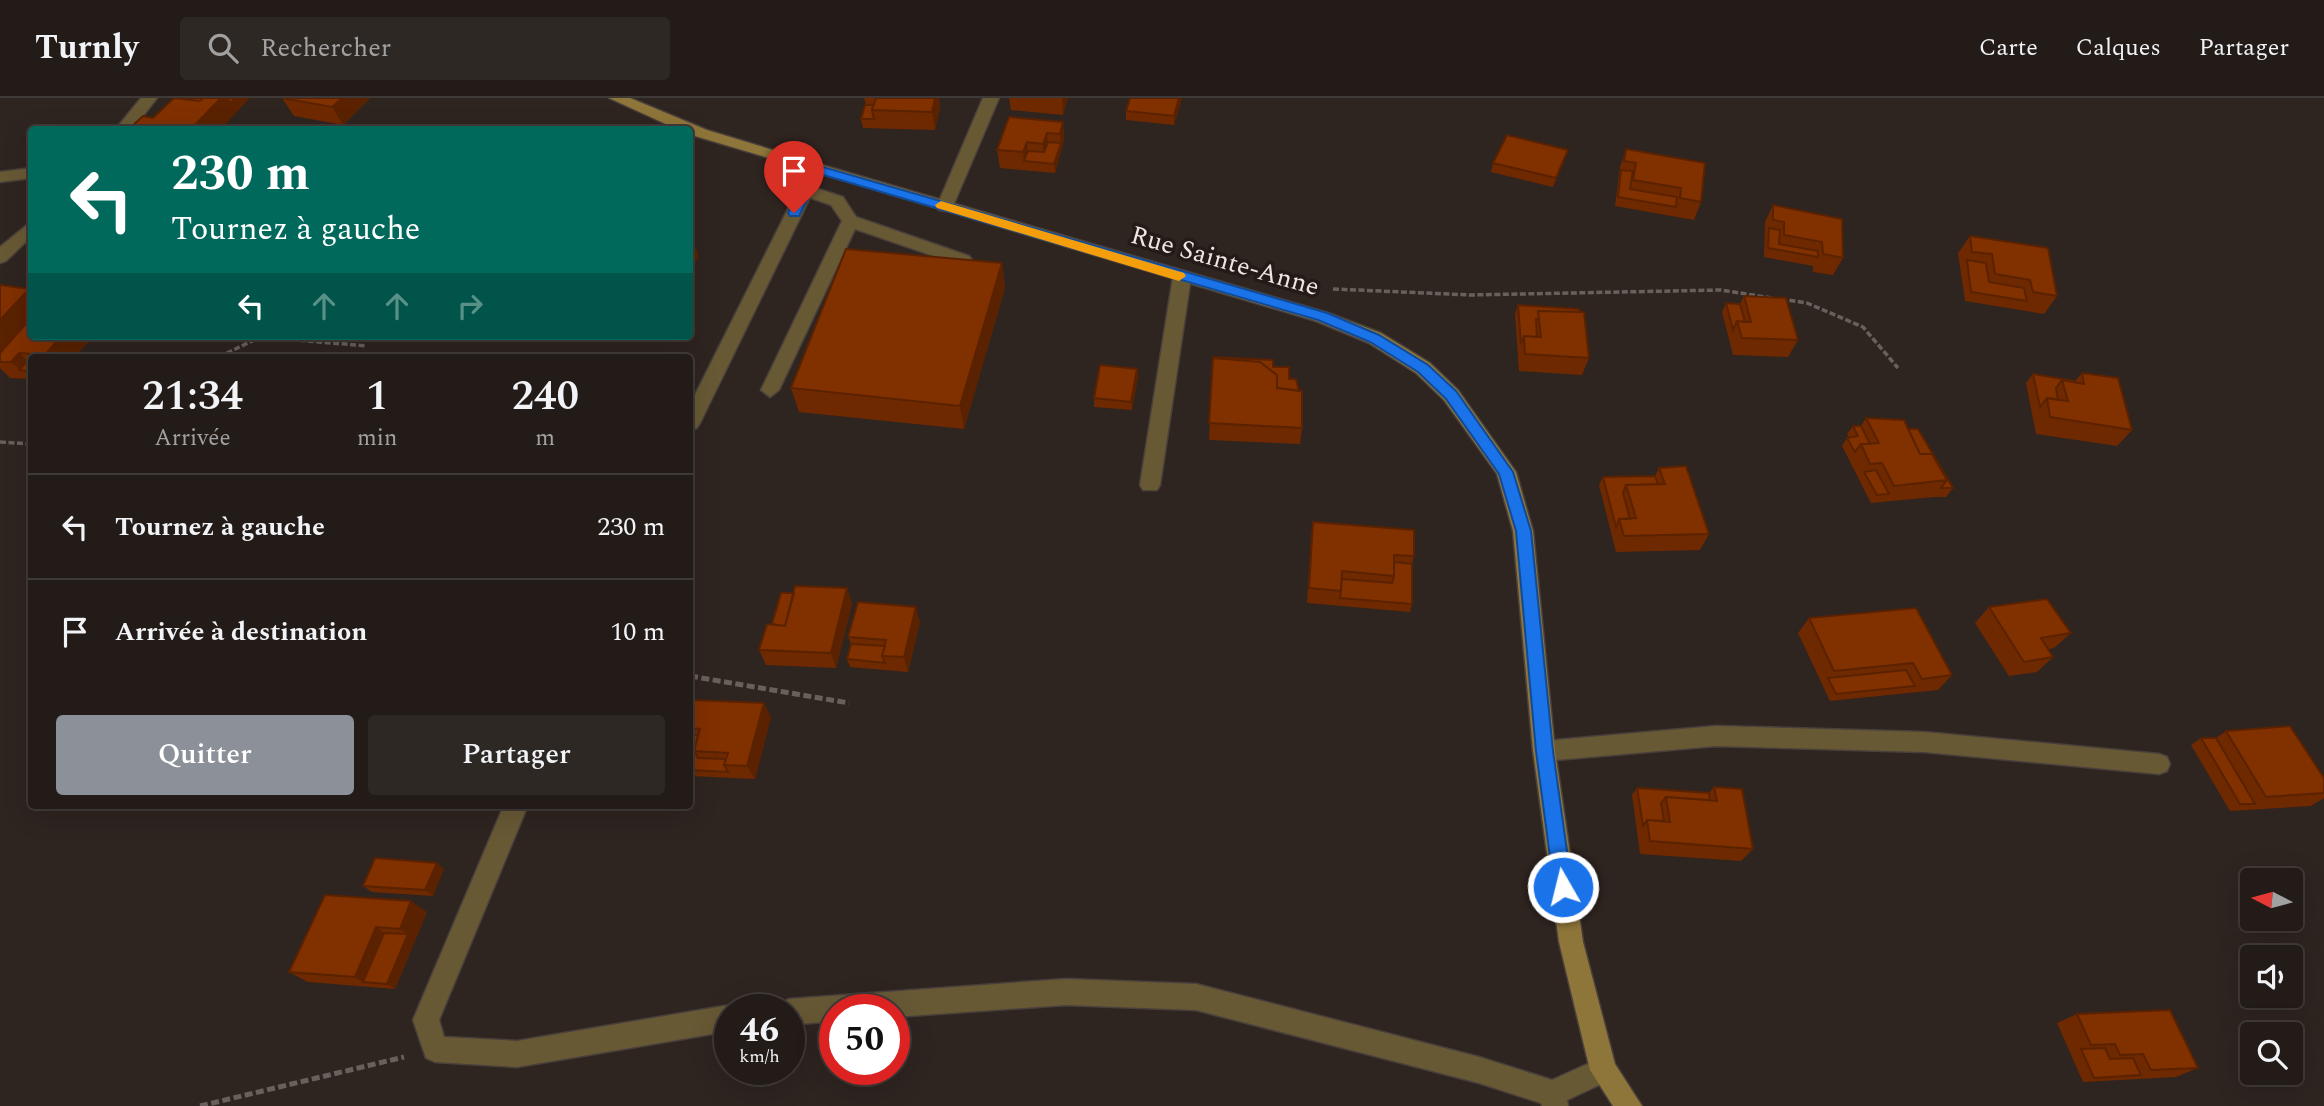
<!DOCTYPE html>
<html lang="fr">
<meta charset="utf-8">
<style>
:root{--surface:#221b18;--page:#2e2825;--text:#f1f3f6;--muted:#a2a1a2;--line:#3f3937;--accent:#8c9099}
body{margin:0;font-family:Spectral,serif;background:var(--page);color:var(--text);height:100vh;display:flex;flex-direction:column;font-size:26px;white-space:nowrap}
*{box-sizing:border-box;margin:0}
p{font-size:23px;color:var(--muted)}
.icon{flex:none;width:38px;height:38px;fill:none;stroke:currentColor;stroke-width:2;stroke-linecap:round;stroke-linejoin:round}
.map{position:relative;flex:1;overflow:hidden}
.details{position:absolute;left:28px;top:256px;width:665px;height:455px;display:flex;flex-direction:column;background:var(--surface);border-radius:7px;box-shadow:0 7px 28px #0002,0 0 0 2px var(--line)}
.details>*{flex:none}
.banner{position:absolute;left:28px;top:28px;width:665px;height:214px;border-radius:7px;box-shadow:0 7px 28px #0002,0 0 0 2px var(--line);background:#00695c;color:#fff;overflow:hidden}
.needle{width:46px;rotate:276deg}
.buttons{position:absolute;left:2240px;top:770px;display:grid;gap:14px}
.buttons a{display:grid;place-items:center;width:63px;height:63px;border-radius:7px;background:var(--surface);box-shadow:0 7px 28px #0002,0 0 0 2px var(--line);font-size:35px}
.speed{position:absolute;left:714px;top:896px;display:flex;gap:14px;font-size:35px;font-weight:700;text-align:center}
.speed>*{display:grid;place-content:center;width:91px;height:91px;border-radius:50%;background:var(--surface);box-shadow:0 7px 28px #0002,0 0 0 2px var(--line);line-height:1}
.speed small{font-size:18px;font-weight:400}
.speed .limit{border:10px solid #d22;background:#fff;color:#111}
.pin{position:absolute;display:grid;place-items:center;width:60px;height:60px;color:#fff;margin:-72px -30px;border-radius:50% 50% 50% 0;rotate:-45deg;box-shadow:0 0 7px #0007}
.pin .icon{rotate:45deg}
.me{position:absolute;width:77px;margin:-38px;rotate:352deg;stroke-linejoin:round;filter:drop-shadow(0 0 5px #0008)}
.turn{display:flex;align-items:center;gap:24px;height:147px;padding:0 28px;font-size:32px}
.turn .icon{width:91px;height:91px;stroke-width:2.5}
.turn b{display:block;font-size:49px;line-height:60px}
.lanes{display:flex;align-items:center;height:66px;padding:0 28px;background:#0003;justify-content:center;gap:35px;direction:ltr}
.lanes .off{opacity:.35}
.eta{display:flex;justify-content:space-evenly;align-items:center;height:119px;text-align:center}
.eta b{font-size:42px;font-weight:600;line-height:49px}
.cta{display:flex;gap:14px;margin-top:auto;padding:14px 28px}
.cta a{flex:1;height:80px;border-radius:7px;background:var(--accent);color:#fff;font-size:28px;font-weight:600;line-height:80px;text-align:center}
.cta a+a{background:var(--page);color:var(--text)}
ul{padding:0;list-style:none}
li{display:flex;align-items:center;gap:21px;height:105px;padding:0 28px;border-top:2px solid var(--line)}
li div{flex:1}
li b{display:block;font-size:26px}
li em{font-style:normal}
header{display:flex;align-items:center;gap:42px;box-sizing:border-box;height:98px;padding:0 35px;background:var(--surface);border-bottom:2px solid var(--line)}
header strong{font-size:33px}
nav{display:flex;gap:38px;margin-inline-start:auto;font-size:24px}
.search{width:490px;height:63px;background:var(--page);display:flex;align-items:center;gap:18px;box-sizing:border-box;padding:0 24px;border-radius:7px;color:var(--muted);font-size:26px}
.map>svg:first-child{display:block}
</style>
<header>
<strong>Turnly</strong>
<div class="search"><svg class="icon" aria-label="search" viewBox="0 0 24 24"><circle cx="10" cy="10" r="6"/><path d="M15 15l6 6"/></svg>Rechercher</div>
<nav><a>Carte</a><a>Calques</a><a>Partager</a></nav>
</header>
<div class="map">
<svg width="2324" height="1008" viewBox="0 0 2324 1008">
<rect width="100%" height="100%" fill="#2e2420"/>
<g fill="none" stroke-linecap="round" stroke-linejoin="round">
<g stroke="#493f3b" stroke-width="3">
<path id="lane" d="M806 87 843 99 856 119 969 158 972 162 963 168 855 131 779 292 770 299 761 292 842 123 831 107 800 96V88Z
M1182 173 1191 179 1160 387 1157 392H1143L1140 387 1173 179Z"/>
</g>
<g stroke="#493f3b" stroke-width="3">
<path id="street" d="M141 0H157L132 32H115Z
M983 0H999L953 108 945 113 939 112 937 108Z
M816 66 824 71 700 325 697 330 690 332V307L808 71Z
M32 70V80L0 84V74Z
M32 123V138L6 163 0 165V149Z
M1716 628 1924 634 2159 656 2167 659 2170 666 2167 673 2159 676 1924 654 1716 648 1544 663 1536 660 1533 653 1536 646 1544 643Z
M504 707H528L439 922 444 939 517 943 730 907 739 912H730V933L517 969 435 964 426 960 413 922Z
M1066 881 1196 886 1479 959 1552 982 1603 959 1612 963 1616 972 1612 981 1567 1002 1568 1008H1542L1541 1005 1479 985 1196 912 1066 907 894 919V912H835V923L789 927V912H777L780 905 789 901Z"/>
</g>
<g stroke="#493f3b" stroke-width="3">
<path id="secondary" d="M609 0H630L707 32 822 67 1328 215 1381 235 1430 265 1458 292 1516 374 1533 433 1555 653 1583 844 1615 966 1642 1008H1613L1590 972 1559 844 1533 653 1513 433 1497 376 1444 302 1416 275 1369 245 1316 223 695 38 690 36V32H679Z"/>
</g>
<path stroke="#69605c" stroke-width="3.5" stroke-dasharray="6 2.5" stroke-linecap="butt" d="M1333 191 1471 197 1721 192 1772 200
M1781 201 1807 205 1863 229 1898 270
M219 259 260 239 367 248
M0 344 32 346"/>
<path stroke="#69605c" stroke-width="5" stroke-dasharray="8 3.5" stroke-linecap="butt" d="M690 578 849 605
M200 1008 404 959"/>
<use href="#lane" fill="#685935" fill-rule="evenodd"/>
<use href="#street" fill="#685935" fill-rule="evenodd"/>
<use href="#secondary" fill="#8e7539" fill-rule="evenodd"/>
</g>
<path fill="#6f2900" d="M282 0H370L343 27 294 18Z
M864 0H939L940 9 935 32 863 30 861 21 866 7Z
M1009 0H1068L1063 17 1011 12Z
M1182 0 1174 27 1126 22V13Z
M1063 24 1064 42 1055 75 1000 70 997 52Z
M1626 51 1701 104 1694 122 1615 108 1620 69Z
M1565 61 1553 89 1491 74 1493 65Z
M1773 107 1843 160 1833 177 1813 174V168L1764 159 1765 124Z
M1970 138 2057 198 2044 216 1965 203 1958 155Z
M1002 165 1005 190 964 331 799 314 791 290Z
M0 187 29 191 32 194V238H93L75 259H32V281L10 280 0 270Z
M1744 198 1798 242 1788 259 1733 257 1722 214 1726 205 1740 206Z
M1518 207 1579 211 1589 260 1582 277 1519 273 1515 216Z
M1213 259 1273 269 1289 281 1302 330 1300 346 1209 342Z
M1137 271 1138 279 1132 312 1094 309V300Z
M2082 275 2132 332 2117 348 2036 336 2026 285 2033 276 2075 283Z
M1866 320 1908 331 1953 390 1946 399H1934L1871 405 1842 348 1847 340 1849 339 1847 336 1853 328H1861Z
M1659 370 1709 436 1700 452 1616 454 1599 387 1603 379 1655 378Z
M1313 424 1414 458 1412 466V506L1410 514 1307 505 1311 439Z
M847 490 852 506 836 570 766 567 759 552 772 526 794 495Z
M1989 509 2071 535 2054 550 2048 551 2053 559 2037 574 2009 578 1975 525Z
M1809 520 1952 577 1938 592 1830 603 1798 535Z
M920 524 908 574 850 569 847 561 851 546 848 539Z
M690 605 771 619 755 681 690 678Z
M2226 633 2324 680V700L2311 708 2230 713 2191 647 2201 640H2216Z
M1714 689 1753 751 1741 763 1640 756 1632 697 1637 690 1709 695Z
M444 771 433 798 372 794 363 788Z
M325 797 427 814 395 891 308 884 289 874Z
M2077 916 2198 970 2176 979 2083 984 2057 925Z"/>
<path fill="#5a2200" d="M221 0H248L249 1 220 32H190Z
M342 0H370L343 27 332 9Z
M935 0H939L940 9 935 32 932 14Z
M1062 0H1068L1063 17Z
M1179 0H1182L1174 27V18Z
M1063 24 1064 42 1055 75 1054 66 1061 45 1060 36Z
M1047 35 1049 53 1044 63 1043 46Z
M1027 44 1029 62 1024 63 1023 54Z
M1568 52 1565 61 1553 89 1556 80Z
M693 141 699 159 690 173V146Z
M1002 165 1005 190 964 331 960 308Z
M29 191 32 194V223L0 258V222Z
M61 238H93L75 259H46L45 257Z
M19 255 32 267 20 272 11 264Z
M1137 271 1138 279 1132 312 1131 304Z
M847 490 852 506 836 570 831 555Z
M916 509 920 524 908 574 904 559Z
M764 605 771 619 755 681 747 668Z
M437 765 444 771 433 798 425 792Z
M411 803 427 814 395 891 387 886 408 836 400 831Z
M376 829 392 840 363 884 355 879Z"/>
<path fill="#813000" stroke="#5a2200" stroke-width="2" d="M174 0 200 3 203 0H221L190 32H140L130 30 143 18 153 20Z
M176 0H203L200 3Z
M227 0H235L230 5Z
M282 0H342L332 9Z
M876 0H935L932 14 872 12Z
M1130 0H1179L1174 18 1126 13Z
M865 7H873L872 12 874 21H861Z
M1009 19 1063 24 1060 36 1047 35 1043 46 1027 44 1023 54 997 52Z
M1507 37 1568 52 1556 80 1493 65Z
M1048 44 1061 45 1054 66 1024 63 1028 53 1044 54Z
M1626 51 1705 65 1701 104 1680 100 1681 90 1633 82 1636 65 1624 63Z
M1621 72 1633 73 1630 91 1677 99 1676 109 1618 99Z
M1773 107 1842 121 1843 160 1823 156 1822 144 1784 137V124L1773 122Z
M1769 130 1780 132 1779 146 1818 153V159L1768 150Z
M1970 138 2048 150 2057 198 2033 194 2030 182 1995 176 1992 156 1972 154Z
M846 151 1002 165 960 308 791 290Z
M1967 162 1986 165 1989 184 2024 190 2027 203 1971 194Z
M0 187 29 191 0 222Z
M1744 198 1786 200 1798 242 1742 240 1737 223 1751 224Z
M1726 205 1740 206 1745 224 1737 223 1733 232Z
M1518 207 1579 211 1580 214 1538 213 1539 221H1536L1537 239 1524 238 1521 246Z
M1538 213 1584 214 1589 260 1525 256 1524 238 1541 239Z
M30 221H32V238H61L45 257 19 255 11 264H0V255Z
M1213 259 1273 262V269H1289V281H1296L1299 293 1277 290V277L1260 264 1213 260V262Z
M1213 260 1260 264 1277 277V290L1302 293V330L1209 325Z
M27 263H32V274L20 272Z
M1100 267 1137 271 1131 304 1094 300Z
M2082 275 2118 280 2132 332 2050 319 2047 300 2068 303 2062 282 2084 286Z
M2033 276 2075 283V284L2062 282 2056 290 2058 302 2047 300 2040 309Z
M1866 320 1904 322 1920 356H1932L1947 382 1894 388 1882 365 1870 366 1861 346 1879 345Z
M1853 328H1861L1870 346H1861L1855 354 1847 340 1858 338Z
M1908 331H1918L1953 390H1941L1947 382 1932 356H1920Z
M1686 368 1709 436 1624 438 1619 421 1636 420 1626 387 1665 386 1659 370Z
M1876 372 1889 396 1877 397 1864 374Z
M1655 378 1658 386 1626 387 1623 395 1630 421H1619L1616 429 1603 379Z
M1313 424 1414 432V458L1394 457V478L1342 473 1341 493 1309 490Z
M1394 464 1412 466V506L1340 500 1342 481 1392 485 1394 478Z
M795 488 847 490 831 555 759 552 767 526 785 528Z
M781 495H794L785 528 772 526Z
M2047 501 2071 535 2041 540 2053 559 2024 564 1989 509Z
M858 504 916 509 904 559 882 558 886 542 848 539Z
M1916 510 1952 577 1922 581 1913 565 1834 573 1809 520Z
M851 546 885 548 882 558 885 565 847 561Z
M1906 572 1915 588 1836 596 1828 580Z
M691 602 764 605 747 668 724 667 728 655 694 653 700 631 690 630V605Z
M2290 628 2324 680V695L2266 699 2226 633Z
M690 637H698L694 653 698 660 726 661 724 667 728 674 690 672Z
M2201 640H2216L2255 706H2240Z
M1714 689 1742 691 1753 751 1650 743 1647 722 1670 724 1666 699 1717 703Z
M1637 690 1709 695 1710 702 1666 699 1661 705 1664 723 1647 722 1643 728Z
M375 760 437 765 425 792 363 788Z
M325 797 411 803 400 831 376 829 355 879 289 874Z
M384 835 408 836 387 886 363 884Z
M2170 912 2198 970 2151 972 2143 956 2120 957 2115 946 2091 947 2077 916Z
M2105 950 2110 961 2133 960 2141 977 2094 980 2081 951Z"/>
<path fill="#1a73e8" stroke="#114b97" stroke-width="2" d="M816 67 1327 215 1379 237 1428 267 1456 293 1513 374 1531 433 1553 653 1572 789 1570 796 1563 798 1557 796 1554 789 1536 653 1516 433 1499 376 1446 301 1418 274 1370 244 1318 222 820 76 799 118H790L788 115 810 71Z"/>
<path fill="#f59e0b" d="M941 103 1184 175 1186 178 1179 183 937 110 935 107Z"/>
<g text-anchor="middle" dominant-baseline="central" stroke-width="7" stroke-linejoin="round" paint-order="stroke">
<g font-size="26" fill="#ede7e4" stroke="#241b17">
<text transform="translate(1225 163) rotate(16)">Rue Sainte-Anne</text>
</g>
</g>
</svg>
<div class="buttons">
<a><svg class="needle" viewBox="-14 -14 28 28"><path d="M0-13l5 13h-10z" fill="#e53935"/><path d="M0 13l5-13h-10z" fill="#a2a1a2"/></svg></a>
<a><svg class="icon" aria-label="sound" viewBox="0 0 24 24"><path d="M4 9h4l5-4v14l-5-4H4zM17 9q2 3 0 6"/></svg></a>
<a><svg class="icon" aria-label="search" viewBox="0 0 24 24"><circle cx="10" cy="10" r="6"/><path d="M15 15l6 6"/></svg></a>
</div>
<div class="speed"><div>46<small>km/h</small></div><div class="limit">50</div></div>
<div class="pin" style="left:794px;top:115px;background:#d93025"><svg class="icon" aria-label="arrive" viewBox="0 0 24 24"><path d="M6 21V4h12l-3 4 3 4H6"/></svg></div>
<svg class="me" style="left:1563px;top:789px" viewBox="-20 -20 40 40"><circle r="17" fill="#1a73e8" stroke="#fff" stroke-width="3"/><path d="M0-11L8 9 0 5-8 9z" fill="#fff"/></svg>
<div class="banner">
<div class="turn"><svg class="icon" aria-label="left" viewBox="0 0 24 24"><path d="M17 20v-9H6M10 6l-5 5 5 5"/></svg><div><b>230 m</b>Tournez à gauche</div></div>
<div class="lanes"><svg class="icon" aria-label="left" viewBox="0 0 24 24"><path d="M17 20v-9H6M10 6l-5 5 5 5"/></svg><svg class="icon off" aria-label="ahead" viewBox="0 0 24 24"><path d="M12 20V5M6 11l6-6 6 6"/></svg><svg class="icon off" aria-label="ahead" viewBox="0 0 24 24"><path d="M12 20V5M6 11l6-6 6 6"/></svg><svg class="icon off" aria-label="right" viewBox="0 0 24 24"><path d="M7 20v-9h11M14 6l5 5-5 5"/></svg></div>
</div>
<section class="details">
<div class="eta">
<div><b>21:34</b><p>Arrivée</p></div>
<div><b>1</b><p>min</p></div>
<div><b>240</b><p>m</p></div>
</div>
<ul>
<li><svg class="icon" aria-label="left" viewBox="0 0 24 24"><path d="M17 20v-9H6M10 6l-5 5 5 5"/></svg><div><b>Tournez à gauche</b></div><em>230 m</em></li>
<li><svg class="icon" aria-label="arrive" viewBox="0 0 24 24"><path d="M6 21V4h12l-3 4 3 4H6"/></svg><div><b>Arrivée à destination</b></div><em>10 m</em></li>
</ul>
<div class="cta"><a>Quitter</a><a>Partager</a></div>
</section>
</div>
